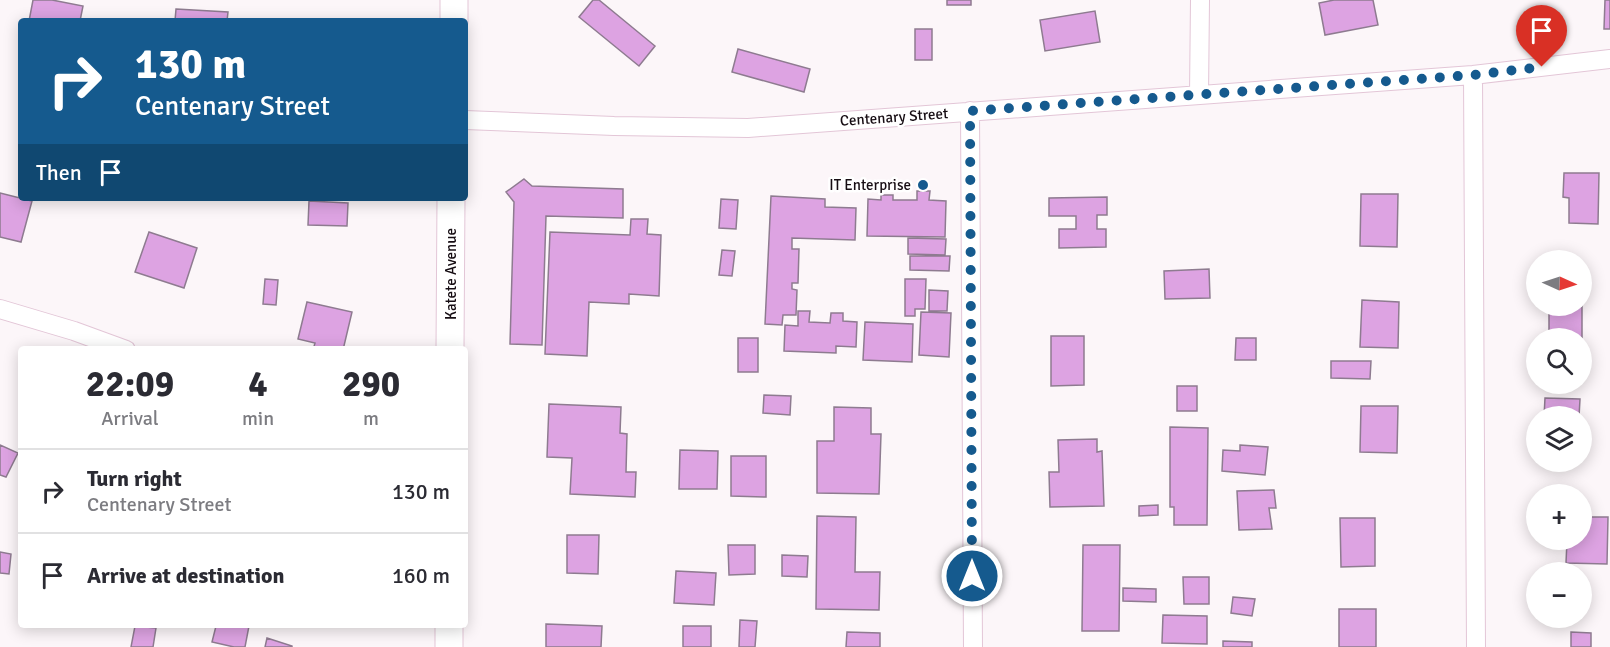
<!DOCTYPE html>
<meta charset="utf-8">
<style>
:root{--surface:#fff;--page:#f7f7f7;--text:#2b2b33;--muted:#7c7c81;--line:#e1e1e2}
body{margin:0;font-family:Signika,sans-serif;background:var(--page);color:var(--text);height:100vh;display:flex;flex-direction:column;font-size:22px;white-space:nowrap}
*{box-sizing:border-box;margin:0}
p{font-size:20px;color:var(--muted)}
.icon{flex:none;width:33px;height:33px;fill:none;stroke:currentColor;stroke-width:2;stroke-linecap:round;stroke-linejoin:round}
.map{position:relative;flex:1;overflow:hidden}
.side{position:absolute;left:18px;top:346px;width:450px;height:282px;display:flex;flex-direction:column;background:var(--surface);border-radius:6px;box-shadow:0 3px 15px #0003}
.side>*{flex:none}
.top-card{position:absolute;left:18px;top:18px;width:450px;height:183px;border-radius:6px;box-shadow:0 3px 15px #0003;background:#155a8e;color:#fff;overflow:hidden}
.needle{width:39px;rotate:93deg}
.tools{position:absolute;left:1526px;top:250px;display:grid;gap:12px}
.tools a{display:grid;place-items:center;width:66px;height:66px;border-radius:50%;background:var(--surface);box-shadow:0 3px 15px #0003;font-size:30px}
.pin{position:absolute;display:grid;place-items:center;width:51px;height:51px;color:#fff;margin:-62px -26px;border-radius:50% 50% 50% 0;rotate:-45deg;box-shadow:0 0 6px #0007}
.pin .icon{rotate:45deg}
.me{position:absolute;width:66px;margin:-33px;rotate:0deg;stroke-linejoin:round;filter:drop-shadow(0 0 4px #0008)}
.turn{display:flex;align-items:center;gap:21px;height:126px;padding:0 18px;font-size:27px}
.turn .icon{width:78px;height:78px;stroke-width:2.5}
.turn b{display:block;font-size:42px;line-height:51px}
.then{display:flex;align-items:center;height:57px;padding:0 18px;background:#0003;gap:12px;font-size:22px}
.eta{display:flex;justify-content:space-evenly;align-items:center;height:102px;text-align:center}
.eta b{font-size:36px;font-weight:700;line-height:42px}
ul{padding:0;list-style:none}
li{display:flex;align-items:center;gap:18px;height:84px;padding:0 18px;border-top:2px solid var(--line)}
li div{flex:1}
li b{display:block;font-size:22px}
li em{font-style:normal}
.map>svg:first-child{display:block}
</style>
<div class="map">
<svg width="1610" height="647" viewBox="0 0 1610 647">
<rect width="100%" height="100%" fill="#fcf6f9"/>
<path fill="#dda3e2" stroke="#8e7b90" stroke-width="1.5" d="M33 0H52L83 6 80 21H29Z
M593 0H599L655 46 639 66 579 17Z
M947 0H971V5H947Z
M1334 0H1373L1378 25 1325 35 1319 3Z
M1605 0H1610V29H1604Z
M176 9 228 12 227 21H175Z
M1095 11 1100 42 1045 51 1040 20Z
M915 29H932V60H915Z
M738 49 810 69 804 92 732 72Z
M1564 173H1599L1598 224 1569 223V198L1563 197Z
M524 179 532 186 623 189V218L546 216 542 345 510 344 514 202 506 192Z
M917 191H930L929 200 946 201 945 237 867 236 868 199 881 200V195H893V200H917Z
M0 193 32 201 21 242 0 237Z
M1361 194H1398L1397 247 1360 246Z
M771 196 825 199V207L856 208 855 240 792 238V249H799L798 283H792V289L797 290 796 315H783L782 325 765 324Z
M1107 197V215H1097V229H1106V247L1059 248V229H1076V216H1049V198Z
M721 199 738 200 736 229 719 228Z
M309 201 348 203 347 226 308 225Z
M631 219H648L647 234 661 235 659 296 629 294V304L589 302 587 356 545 354 550 232 630 235Z
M149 232 197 248 184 288 135 272Z
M908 238 946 239 945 255 908 254Z
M722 250 735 251 732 276 719 275Z
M910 256H950L949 271 910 270Z
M1209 269 1210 298 1165 299 1164 271Z
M265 279 278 280 276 305 263 304Z
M905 279H926L925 309H915V316H905Z
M1582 287V338H1549V306H1581Z
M929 290 948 291 947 311H929Z
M1362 300 1399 302 1398 348 1360 347Z
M307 302 352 312 343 350H313L315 343 298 339Z
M798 311H810L809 322 830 323 831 313H843V321L857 322 856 347 836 346V353L784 351 785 325 798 326Z
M921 312 951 313 949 357 919 355Z
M865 322 913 324 912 362 863 360Z
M1051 336H1084V385L1051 386Z
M738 338H758V372H738Z
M1236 338H1256V360H1235Z
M1331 361H1371L1370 379 1331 378Z
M1177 386H1197V411H1177Z
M764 395 791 396 790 415 763 413Z
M1545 398 1580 399 1579 417H1544Z
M549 404 621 407 620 433 627 434 626 472H636L635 497 570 494 572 458 547 457Z
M1361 406H1398L1397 453 1360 452Z
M834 407 871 408V434H881L879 494 817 493V441H834Z
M1170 427 1208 428 1207 525H1174V507H1170Z
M1097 439V452L1102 451 1104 506 1050 507 1049 472H1059L1058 440Z
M0 445 18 453 6 477 0 475Z
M1240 445 1268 447 1265 475 1222 471 1223 450 1240 451Z
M680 450 718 451 717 489H679Z
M731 456H766V497L731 496Z
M1274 490 1276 508H1269L1272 529 1239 530 1237 491Z
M1158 505V515L1139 516V506Z
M817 516 856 517 855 572H880L879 610 816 609Z
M1581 517H1608L1607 564 1566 563 1567 540H1581Z
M1340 518H1375V566L1341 567Z
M567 535H599L598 574 567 573Z
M728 545H755V574L729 575Z
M1083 545H1120L1119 631H1082Z
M0 552 11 554 9 574 0 573Z
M782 555 808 556 807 577 782 576Z
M676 571 716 573 714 605 674 603Z
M1183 577H1209V604H1184Z
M1123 588 1156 589V602L1123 601Z
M1233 597 1255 599 1252 616 1231 613Z
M1339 609H1376V647H1339Z
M1163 615 1207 616V644L1162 643Z
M740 620 757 621 755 647H739Z
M546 624 602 626 601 647H546Z
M135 626 156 628 153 647H131Z
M216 626H249L245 647H234L212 642Z
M683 626H711V647H683Z
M847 632 880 633V647H846Z
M1571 632 1591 633V647H1571Z
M267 638 292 646V647H265Z
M1223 641 1252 642V647H1223Z"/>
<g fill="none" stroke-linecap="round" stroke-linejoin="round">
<g stroke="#e3c6d7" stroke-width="20">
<path id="street" d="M1473 75 1476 647
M1199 95 1200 0
M970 111 973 647
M465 120 614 126 748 128 1473 75 1610 59
M0 309 74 331 126 350"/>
</g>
<g stroke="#e3c6d7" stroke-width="29">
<path id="secondary" d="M454 21V0
M450 350 451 198
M449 647V626"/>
</g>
<use href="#street" stroke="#fff" stroke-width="18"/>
<use href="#secondary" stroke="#fff" stroke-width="27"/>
</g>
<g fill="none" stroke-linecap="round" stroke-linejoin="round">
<path stroke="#155a8e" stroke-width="10" stroke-dasharray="0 18" d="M972 576 970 111 1473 75 1542 67"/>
</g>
<circle fill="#155a8e" stroke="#fff" stroke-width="2" cx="923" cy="185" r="6"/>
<g text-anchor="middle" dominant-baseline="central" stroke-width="5" stroke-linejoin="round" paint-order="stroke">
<g font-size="15" fill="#160d13" stroke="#fff">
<text transform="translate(894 117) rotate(-4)">Centenary Street</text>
<text transform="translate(451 274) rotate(-90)">Katete Avenue</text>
</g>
<g font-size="15" fill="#160d13" stroke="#fff" text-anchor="end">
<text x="911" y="185">IT Enterprise</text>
</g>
</g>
</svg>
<div class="tools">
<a><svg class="needle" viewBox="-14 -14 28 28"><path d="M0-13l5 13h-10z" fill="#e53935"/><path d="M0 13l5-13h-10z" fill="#7c7c81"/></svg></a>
<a><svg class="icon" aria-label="search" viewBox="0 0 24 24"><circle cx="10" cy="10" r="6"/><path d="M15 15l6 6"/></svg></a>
<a><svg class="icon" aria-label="layers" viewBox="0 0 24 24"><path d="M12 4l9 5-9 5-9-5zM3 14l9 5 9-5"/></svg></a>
<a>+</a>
<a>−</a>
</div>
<div class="pin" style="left:1542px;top:67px;background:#d93025"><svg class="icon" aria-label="arrive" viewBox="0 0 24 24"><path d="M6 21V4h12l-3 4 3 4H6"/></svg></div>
<svg class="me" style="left:972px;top:576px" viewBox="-20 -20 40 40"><circle r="17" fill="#155a8e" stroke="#fff" stroke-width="3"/><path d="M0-11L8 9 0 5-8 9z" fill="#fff"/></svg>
<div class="top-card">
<div class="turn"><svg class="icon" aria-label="right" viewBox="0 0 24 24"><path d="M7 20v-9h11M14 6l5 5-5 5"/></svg><div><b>130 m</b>Centenary Street</div></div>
<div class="then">Then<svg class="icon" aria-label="arrive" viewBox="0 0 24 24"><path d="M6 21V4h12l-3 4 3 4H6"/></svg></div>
</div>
<section class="side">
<div class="eta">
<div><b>22:09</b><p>Arrival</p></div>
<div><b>4</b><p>min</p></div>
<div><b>290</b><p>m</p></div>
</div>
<ul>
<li><svg class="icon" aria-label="right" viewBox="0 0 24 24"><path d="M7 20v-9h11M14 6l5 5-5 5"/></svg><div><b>Turn right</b><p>Centenary Street</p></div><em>130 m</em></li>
<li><svg class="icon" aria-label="arrive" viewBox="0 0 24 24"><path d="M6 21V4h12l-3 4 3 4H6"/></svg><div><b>Arrive at destination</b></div><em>160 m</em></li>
</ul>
</section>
</div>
